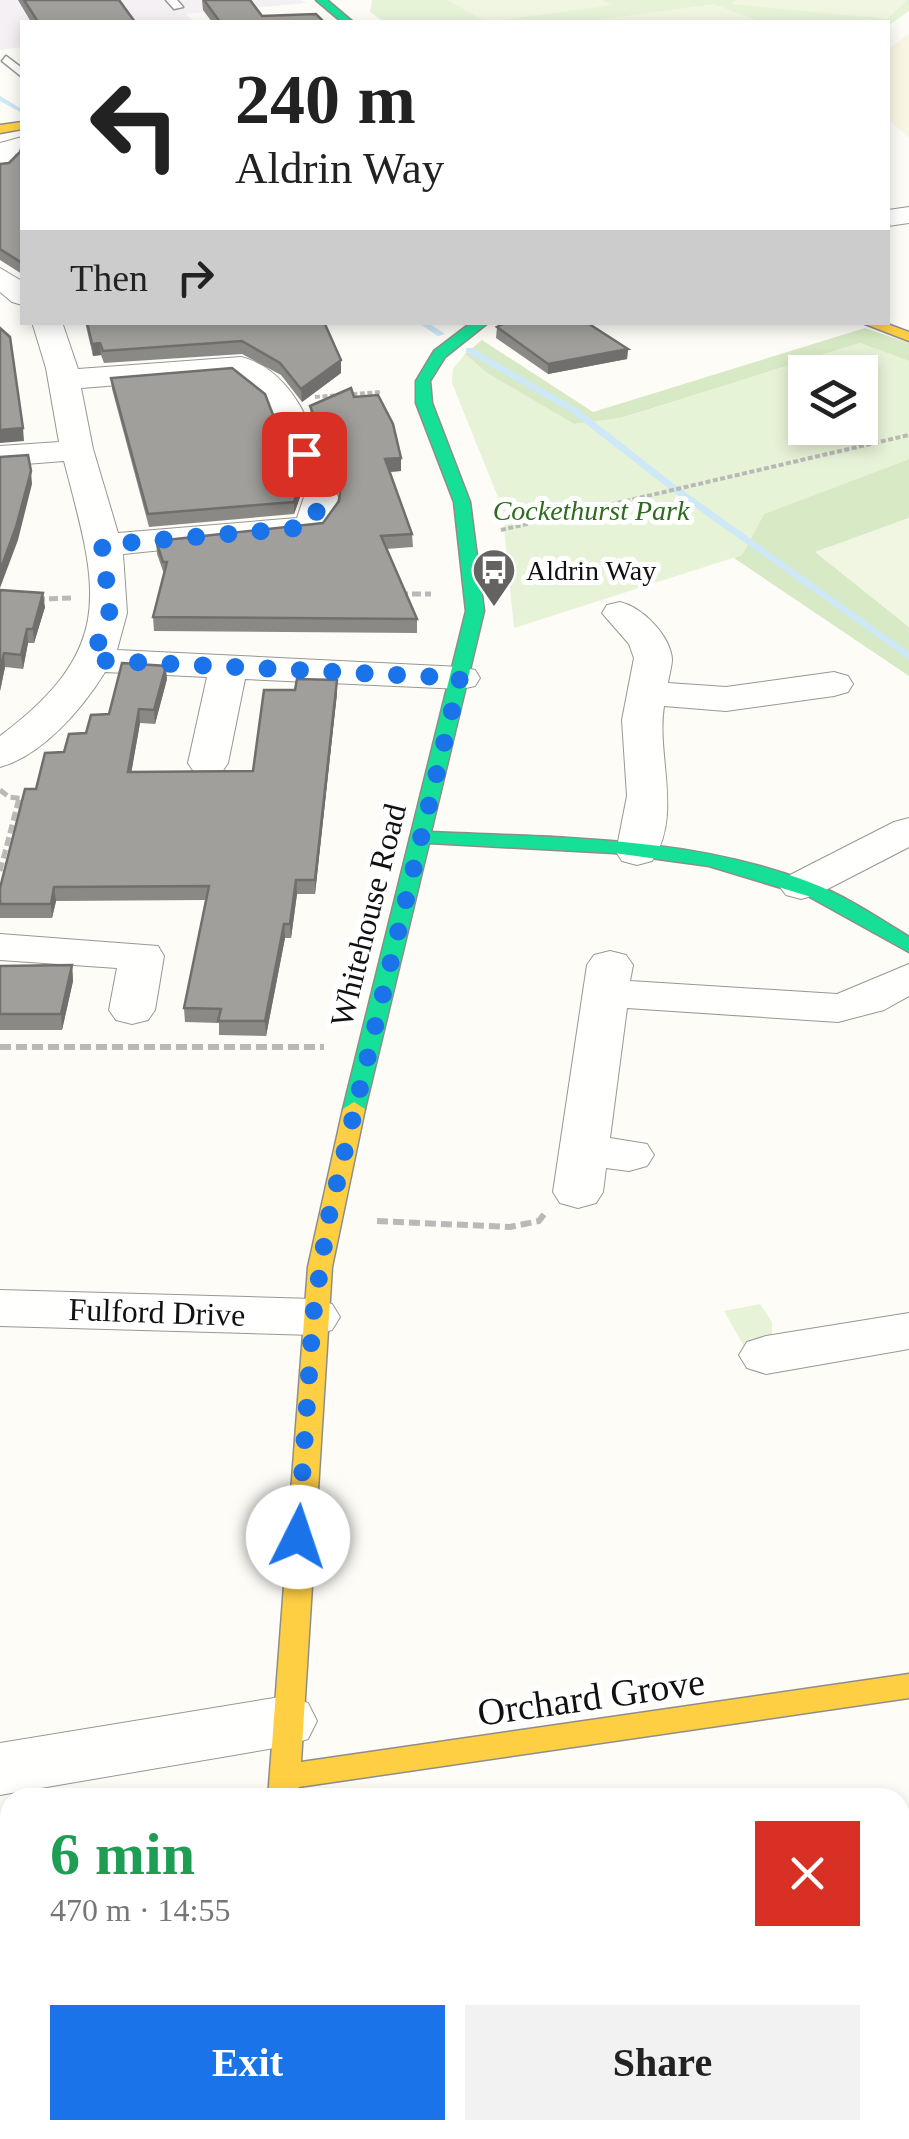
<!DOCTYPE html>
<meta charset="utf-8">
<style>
:root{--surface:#fff;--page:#f2f2f2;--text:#222;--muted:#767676;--accent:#1a73e8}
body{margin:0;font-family:Georgia,serif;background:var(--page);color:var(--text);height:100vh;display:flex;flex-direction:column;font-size:38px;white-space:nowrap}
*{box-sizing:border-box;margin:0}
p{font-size:32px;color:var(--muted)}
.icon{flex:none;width:55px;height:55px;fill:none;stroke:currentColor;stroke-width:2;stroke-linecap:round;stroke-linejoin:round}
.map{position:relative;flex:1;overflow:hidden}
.side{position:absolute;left:0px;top:1788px;width:910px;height:352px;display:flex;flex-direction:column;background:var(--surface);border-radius:30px 30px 0 0;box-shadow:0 5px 15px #0003}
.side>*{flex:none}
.top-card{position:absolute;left:20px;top:20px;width:870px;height:305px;border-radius:0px;box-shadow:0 5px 15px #0003;background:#fff;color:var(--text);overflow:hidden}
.buttons{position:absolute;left:788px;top:355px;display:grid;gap:20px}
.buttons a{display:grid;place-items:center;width:90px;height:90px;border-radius:0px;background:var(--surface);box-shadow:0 5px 15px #0003;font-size:50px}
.pin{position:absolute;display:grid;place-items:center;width:85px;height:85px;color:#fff;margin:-42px;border-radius:20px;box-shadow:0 5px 15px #0006}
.me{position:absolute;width:110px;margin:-55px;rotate:4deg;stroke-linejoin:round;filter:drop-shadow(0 0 8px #0008)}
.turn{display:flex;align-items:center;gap:35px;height:210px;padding:0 50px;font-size:45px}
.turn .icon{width:130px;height:130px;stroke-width:2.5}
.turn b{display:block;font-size:70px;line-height:85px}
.then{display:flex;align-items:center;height:95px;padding:0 50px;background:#0003;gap:20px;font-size:38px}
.round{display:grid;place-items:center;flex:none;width:105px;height:105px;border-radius:0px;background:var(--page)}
.head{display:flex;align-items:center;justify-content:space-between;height:170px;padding:0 50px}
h1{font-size:60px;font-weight:700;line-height:75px;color:#1e9e55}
.primary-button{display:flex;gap:20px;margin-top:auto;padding:20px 50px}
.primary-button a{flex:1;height:115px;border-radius:0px;background:var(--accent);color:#fff;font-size:40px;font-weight:700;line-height:115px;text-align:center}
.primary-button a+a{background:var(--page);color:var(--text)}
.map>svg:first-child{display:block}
</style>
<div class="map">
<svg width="909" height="2139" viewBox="0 0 909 2139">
<rect width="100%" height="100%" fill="#fdfcf7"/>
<path fill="#f5f0f3" d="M0 0H301L307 3 186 14 194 22H22V47L0 50Z"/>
<path fill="#f9f7e4" d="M909 33V137L888 120V50Z"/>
<path fill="#e7f3d7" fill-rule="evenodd" d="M372 0H909V11L888 26V22H384L370 12Z
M860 343 909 361V459L764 514 742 555 514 628 502 507 452 383 453 369 465 354 487 373 574 424 622 418ZM805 372H860V428H805Z
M760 1304 772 1322V1336L745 1348 724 1311Z"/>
<path fill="#d8eac5" d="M865 328 909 343V361L860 343 621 418 574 424 487 373 465 354 482 340 593 412Z
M909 459V518L816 552 909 627V676L734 558 742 555 764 514Z"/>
<path fill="#f0f6e1" d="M447 0H602L613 5 487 22Z
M736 0H908L887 19 731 4Z
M714 4 761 22H579Z
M909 518V627L815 552Z"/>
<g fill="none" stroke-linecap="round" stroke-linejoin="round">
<path fill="#cde8f7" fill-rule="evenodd" d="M0 96 22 109V113L0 101Z
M417 322H427L445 334 438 336Z
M466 348H472L578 409 674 484 909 652V660L668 488 572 413 466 352Z"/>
<g stroke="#979795" stroke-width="3">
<path id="lane" d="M166 0H177L183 7 174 9Z
M6 56 22 68V77L2 61Z"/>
</g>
<g stroke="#979795" stroke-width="2">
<path id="street" d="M22 137V153L15 154 18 160 9 170 0 172V143Z
M909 207V223L888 226V210Z
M0 268 22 281V305L12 302 0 292Z
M32 322H62L78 369 241 357C301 372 318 447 338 497L336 512 320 534 123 554 127 613 117 650 461 667 475 670 480 678 475 686 461 689 245 679 228 763 222 772 208 775 194 772 188 763 207 677 105 672C83 708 42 756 0 767V736C119 647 97 588 64 461L0 466V446L59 442 46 368ZM234 376 269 404 304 497 297 518 118 533 93 449 81 388Z
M620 602C642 607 670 635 672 659 672 666 669 676 668 683L726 687 834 672 848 676 853 684 848 692 834 696 726 711 664 706C656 755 683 816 652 861L637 865 622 861 616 852 627 796 622 720 634 658 629 644 602 613 607 605Z
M909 818V847L816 895 801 899 786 895 779 886 786 877 894 822Z
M0 934 158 946 164 956 155 1010 148 1020 132 1024 116 1020 109 1010 117 968 0 960Z
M610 951 626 955 633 965 630 981 837 994 909 964V996L884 1010 838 1022 627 1008 610 1138 647 1144 654 1155 647 1166 629 1171 606 1168 603 1192 596 1203 578 1208 560 1203 553 1192 587 965 594 955Z
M0 1290 313 1299 332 1304 340 1317 332 1330 313 1335 0 1326Z
M909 1313V1349L766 1374 747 1368 739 1355 747 1342 766 1336Z
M286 1696 308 1703 317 1721 308 1739 286 1746 0 1795V1743Z"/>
</g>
<g stroke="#8e8d8b" stroke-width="3">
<path id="fast" d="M316 0H327L353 22H342Z
M472 322H489L445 357 430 381 432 403 470 502 484 611 431 832C558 838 688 836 809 882 844 895 877 917 909 937V952L808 896 709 866 614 853 429 843 365 1109 354 1116 343 1109 466 611 454 502 416 403V381L434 351Z"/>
</g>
<g stroke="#8e8d8b" stroke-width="3">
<path id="slow" d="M22 122V129L0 133V125Z
M860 322H882L909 332V341Z
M354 1102 365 1109 332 1267 301 1762 909 1674V1698L299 1787 298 1798H268L308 1267 343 1109Z
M334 2130H368L371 2139H337Z"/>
</g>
<path stroke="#b9b9b8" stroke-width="4" stroke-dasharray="5 2.5" stroke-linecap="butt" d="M315 397 381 392
M501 530 909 435"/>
<path stroke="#b9b9b8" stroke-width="5" stroke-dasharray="9 4" stroke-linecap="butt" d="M399 594H431
M36 599 74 598
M0 790 9 797 26 799
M0 871 19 798"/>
<path stroke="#b9b9b8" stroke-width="6" stroke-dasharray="11 5" stroke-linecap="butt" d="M0 1047H324
M377 1221 510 1227 539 1221 545 1213"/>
<use href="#lane" fill="#fffffe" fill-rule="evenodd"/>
<use href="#street" fill="#fffffe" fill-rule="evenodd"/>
<use href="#fast" fill="#16e098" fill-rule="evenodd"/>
<use href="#slow" fill="#ffcf43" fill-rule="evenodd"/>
</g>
<path fill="#8a8986" d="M18 0H119L135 22H31Z
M202 0H250L262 16 324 22H212L203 10Z
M22 146V274L0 260V164L9 163 20 152Z
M85 322H324L341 360V373L302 402 281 375 242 354 104 363 101 355 93 356Z
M497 327 628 349 627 359 548 374 496 338Z
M111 378 300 497 294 514 149 527 112 389Z
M354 397 401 471 390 472 412 534 413 547 386 549 417 619V633L154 631 153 617 164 574 157 554 156 541 323 523 339 501 340 493 311 418 310 406Z
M0 590 45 607 34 643H28L23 669 5 667 0 691Z
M167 679 155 724 140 723 131 772 253 771 337 693 315 894H297L291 938H285L266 1036 219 1035V1023L185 1022 184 1008 206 900 56 901 52 918H0V888L36 789 64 752 86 733 109 714Z
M72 965 73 981 62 1030H0V966Z"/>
<path fill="#716f6d" d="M100 343 101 355 93 356 92 344Z
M628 349 627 359 548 374V364Z
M341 360V373L302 402 301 389Z
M23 428 24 441 0 443V430Z
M401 458V471L385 472V459Z
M31 471 32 484 18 540 0 588V571Z
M300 485V497L294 514V502Z
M43 593 45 607 34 643 33 629Z
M27 629 28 643 23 669 21 655Z
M4 653 5 667 0 691V670Z
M166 666 167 679 155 724 154 710Z
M337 680V693L315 894V880Z
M139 709 140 723 129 786 128 772Z
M296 880 297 894 291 938 290 924Z
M54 887 56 901 52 918 51 904Z
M284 924 285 938 266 1036 265 1021Z
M72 965 73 981 62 1030 61 1014Z"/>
<path fill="#a19f9c" stroke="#716f6d" stroke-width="2.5" d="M24 0H119L135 22H38Z
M204 0H250L262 16 316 14 324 22H220Z
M22 146V263L0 249V164L9 163 20 152Z
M87 322H324L341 360 301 389 280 363 242 341 103 351 100 343 92 344Z
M507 322H586L628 349 548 364 497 327Z
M0 328 10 337 23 428 0 430Z
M232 368 265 394 300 485 294 502 148 514 111 378Z
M351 388 354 397 378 395 393 424 401 458 385 459 412 534 381 536 417 619 153 617 167 562H163L156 541 323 523 339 501 341 484 310 406Z
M28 455 31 471 16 527 0 571V457Z
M0 590 43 593 33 629H27L21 655 4 653 0 670Z
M122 663 166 666 154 710 139 709 128 772 253 771 264 690H295L297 679 337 680 315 880H296L290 924H284L265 1021H218L221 1009 184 1008 209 886 54 887 51 904H0V888L25 789H36L45 753 64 752 69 734 86 733 91 715 109 714Z
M72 965 61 1014H0V966Z"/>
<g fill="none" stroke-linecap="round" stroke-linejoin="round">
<path stroke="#1a73e8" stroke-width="18" stroke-dasharray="0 32.4" d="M298 1537 313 1316 328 1220 460 678 92 660 110 610 102 545 308 527C329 497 317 485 304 454"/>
</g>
<defs>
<g id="bus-pin" transform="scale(2.25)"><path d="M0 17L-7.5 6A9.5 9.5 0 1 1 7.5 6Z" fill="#646362" stroke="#fff"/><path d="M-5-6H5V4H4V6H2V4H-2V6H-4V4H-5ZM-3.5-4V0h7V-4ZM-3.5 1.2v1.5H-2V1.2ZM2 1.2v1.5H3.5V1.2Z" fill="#fff"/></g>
</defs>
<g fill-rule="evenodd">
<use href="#bus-pin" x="494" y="570"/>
</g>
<g text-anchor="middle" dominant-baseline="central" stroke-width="10" stroke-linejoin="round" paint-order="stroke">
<g font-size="28" font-style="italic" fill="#2f6b1f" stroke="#fff">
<text x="591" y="510">Cockethurst Park</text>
</g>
<g font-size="28" fill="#111" stroke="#fff" text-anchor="start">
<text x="526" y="570">Aldrin Way</text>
</g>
<g font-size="32" fill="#111" stroke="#fff">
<text transform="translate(368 915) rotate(-76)">Whitehouse Road</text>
<text transform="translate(157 1312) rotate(2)">Fulford Drive</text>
</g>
<g font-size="38" fill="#111" stroke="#fff">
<text transform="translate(591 1697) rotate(-8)">Orchard Grove</text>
</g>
</g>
</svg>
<div class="buttons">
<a><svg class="icon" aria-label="layers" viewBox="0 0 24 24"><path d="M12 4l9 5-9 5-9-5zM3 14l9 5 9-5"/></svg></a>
</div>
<div class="pin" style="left:304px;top:454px;background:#d93025"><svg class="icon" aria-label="arrive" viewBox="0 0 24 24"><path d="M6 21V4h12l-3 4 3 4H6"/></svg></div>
<svg class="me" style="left:298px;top:1537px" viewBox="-20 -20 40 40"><circle r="19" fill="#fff"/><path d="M0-13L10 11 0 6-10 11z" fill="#1a73e8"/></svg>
<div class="top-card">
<div class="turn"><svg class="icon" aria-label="left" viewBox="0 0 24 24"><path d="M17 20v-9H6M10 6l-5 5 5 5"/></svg><div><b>240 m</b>Aldrin Way</div></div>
<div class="then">Then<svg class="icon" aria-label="right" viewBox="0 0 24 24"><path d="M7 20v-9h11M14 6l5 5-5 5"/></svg></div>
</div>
<section class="side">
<div class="head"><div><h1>6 min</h1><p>470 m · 14:55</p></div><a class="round" style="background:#d93025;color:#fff"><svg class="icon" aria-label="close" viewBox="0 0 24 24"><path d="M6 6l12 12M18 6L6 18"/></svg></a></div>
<div class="primary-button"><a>Exit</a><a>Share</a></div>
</section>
</div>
